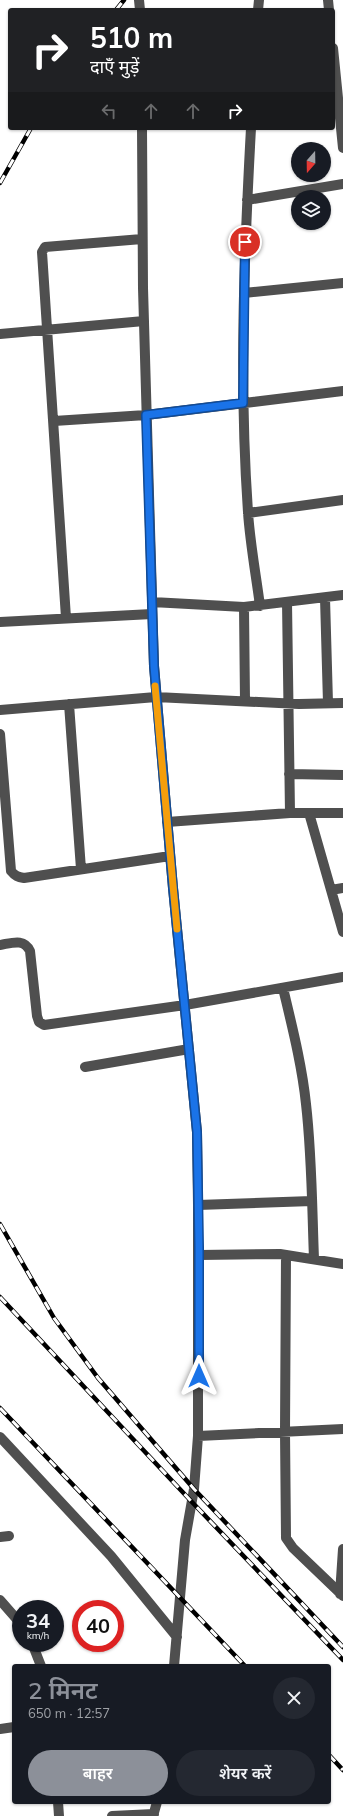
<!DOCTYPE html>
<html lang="hi">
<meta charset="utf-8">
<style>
:root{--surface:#171b24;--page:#242831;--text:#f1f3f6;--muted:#9ea1a6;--accent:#8c9099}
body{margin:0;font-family:Mulish,"Noto Sans Devanagari",sans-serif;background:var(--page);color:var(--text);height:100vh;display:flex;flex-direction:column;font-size:15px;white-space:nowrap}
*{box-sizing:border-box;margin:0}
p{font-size:13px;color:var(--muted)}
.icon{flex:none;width:22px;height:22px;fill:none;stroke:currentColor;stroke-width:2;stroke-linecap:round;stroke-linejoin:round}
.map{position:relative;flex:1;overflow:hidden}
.sheet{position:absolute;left:12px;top:1664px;width:319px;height:140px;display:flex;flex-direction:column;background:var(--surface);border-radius:4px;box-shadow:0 1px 3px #0004}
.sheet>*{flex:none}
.guide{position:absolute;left:8px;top:8px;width:327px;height:122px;border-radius:4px;box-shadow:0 1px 3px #0004;background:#202124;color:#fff;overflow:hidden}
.needle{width:26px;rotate:200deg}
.tools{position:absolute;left:291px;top:142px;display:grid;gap:8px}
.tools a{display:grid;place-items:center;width:40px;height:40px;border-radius:50%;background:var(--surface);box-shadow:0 1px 3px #0004;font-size:20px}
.speed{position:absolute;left:12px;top:1600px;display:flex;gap:8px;font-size:20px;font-weight:700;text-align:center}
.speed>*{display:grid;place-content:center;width:52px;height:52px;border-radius:50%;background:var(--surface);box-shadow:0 1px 3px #0004;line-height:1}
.speed small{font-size:10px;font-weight:400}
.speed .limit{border:6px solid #d22;background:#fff;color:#111}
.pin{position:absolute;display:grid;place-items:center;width:34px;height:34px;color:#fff;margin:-17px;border:2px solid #fff;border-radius:50%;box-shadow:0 1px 4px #0007}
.me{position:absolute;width:44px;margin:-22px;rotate:0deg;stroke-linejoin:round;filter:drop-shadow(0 0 3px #0008)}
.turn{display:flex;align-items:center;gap:14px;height:84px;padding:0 16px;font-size:18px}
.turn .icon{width:52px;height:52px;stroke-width:2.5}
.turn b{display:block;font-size:28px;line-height:34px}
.lanes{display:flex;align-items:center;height:38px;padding:0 16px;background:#0003;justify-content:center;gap:20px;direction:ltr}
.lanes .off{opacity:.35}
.round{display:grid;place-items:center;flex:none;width:42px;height:42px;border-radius:21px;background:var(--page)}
.headline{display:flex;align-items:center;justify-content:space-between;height:68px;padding:0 16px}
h1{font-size:24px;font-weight:600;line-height:30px;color:var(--accent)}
.action{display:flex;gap:8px;margin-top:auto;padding:8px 16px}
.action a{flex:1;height:46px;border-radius:24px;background:var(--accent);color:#fff;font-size:16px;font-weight:600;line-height:46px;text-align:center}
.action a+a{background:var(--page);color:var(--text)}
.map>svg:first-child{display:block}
</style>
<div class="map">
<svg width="343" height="1816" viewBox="0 0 343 1816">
<rect width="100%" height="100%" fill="#fff"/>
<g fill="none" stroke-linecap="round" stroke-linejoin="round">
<path stroke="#4f4f4f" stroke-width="10" d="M139 0 140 10
M328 0 329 10
M258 10 259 0
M333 48 343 148
M142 128 143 288 154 666 173 888 197 1132 198 1205V1436L194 1489 185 1540 174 1666
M251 128C244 256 239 384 248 512 250 543 256 575 260 606
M247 200 343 184
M244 293 343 283
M0 334 144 321
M54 421 146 415 343 391
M248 513 343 500
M325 598 328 703
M152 602 244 607 343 595
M287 602 290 813
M244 607 245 701
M66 618 42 252 45 247 142 239
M0 622 152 614
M69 704 81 869
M0 710 156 697 299 704 343 703
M0 734 11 871C15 876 18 877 24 878L170 856
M289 774 343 775
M309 813 343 932
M167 822 290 813H343
M331 890 343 888
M0 945C12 943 24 938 30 951L37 1016 39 1022 44 1025 185 1005 343 977
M283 988C292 1026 302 1065 306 1104 312 1156 312 1208 314 1259
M85 1067 189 1049
M198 1205 312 1201
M199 1255 280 1254 343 1264
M286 1255 285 1432 286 1538 293 1548 343 1596
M198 1436 343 1429
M0 1437 111 1556 177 1637
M0 1537 9 1536
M340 1594 343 1549
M0 1600 21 1624
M32 1643 41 1666
M0 1729 14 1727
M58 1802 59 1816
M112 1816 154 1814
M153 1816 157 1802"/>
<g stroke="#000" stroke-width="4.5">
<path id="rail" d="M116 10 124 0
M0 183 31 128
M0 1224 54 1318 98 1378 194 1489 343 1647
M0 1297 191 1501 343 1660
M0 1408 245 1666
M329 1755 343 1770"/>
</g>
<use href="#rail" stroke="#fff" stroke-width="3" stroke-dasharray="9" stroke-linecap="butt"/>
</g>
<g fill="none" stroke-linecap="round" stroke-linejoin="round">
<g stroke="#114b97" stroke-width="10">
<path id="route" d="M199 1376V1247L197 1132 173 888 154 666 146 415 243 403 245 242"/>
</g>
<use href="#route" stroke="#1a73e8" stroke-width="7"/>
<path stroke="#f59e0b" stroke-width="7" d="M155 686 177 929"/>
</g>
</svg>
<div class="tools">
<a><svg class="needle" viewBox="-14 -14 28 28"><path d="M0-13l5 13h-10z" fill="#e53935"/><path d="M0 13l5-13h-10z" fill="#9ea1a6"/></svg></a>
<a><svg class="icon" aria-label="layers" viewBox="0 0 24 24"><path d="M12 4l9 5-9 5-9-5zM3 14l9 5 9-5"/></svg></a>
</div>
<div class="speed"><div>34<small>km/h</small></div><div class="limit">40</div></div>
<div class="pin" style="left:245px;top:242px;background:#d93025"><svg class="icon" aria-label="arrive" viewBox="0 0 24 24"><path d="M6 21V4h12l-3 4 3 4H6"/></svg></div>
<svg class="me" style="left:199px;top:1376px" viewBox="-20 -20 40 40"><path d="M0-17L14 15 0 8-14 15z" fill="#1a73e8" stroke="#fff" stroke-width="4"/></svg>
<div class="guide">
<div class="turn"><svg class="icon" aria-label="right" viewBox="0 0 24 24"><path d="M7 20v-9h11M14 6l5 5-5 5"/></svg><div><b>510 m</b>दाएँ मुड़ें</div></div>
<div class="lanes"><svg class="icon off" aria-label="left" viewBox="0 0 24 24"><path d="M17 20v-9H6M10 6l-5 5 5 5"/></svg><svg class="icon off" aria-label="ahead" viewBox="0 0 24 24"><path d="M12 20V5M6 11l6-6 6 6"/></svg><svg class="icon off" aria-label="ahead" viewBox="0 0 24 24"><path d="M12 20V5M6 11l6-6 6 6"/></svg><svg class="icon" aria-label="right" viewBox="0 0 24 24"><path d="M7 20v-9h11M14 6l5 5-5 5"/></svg></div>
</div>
<section class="sheet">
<div class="headline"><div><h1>2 मिनट</h1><p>650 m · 12:57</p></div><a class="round"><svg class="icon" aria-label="close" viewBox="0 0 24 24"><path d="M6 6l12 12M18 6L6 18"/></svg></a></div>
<div class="action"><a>बाहर</a><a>शेयर करें</a></div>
</section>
</div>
